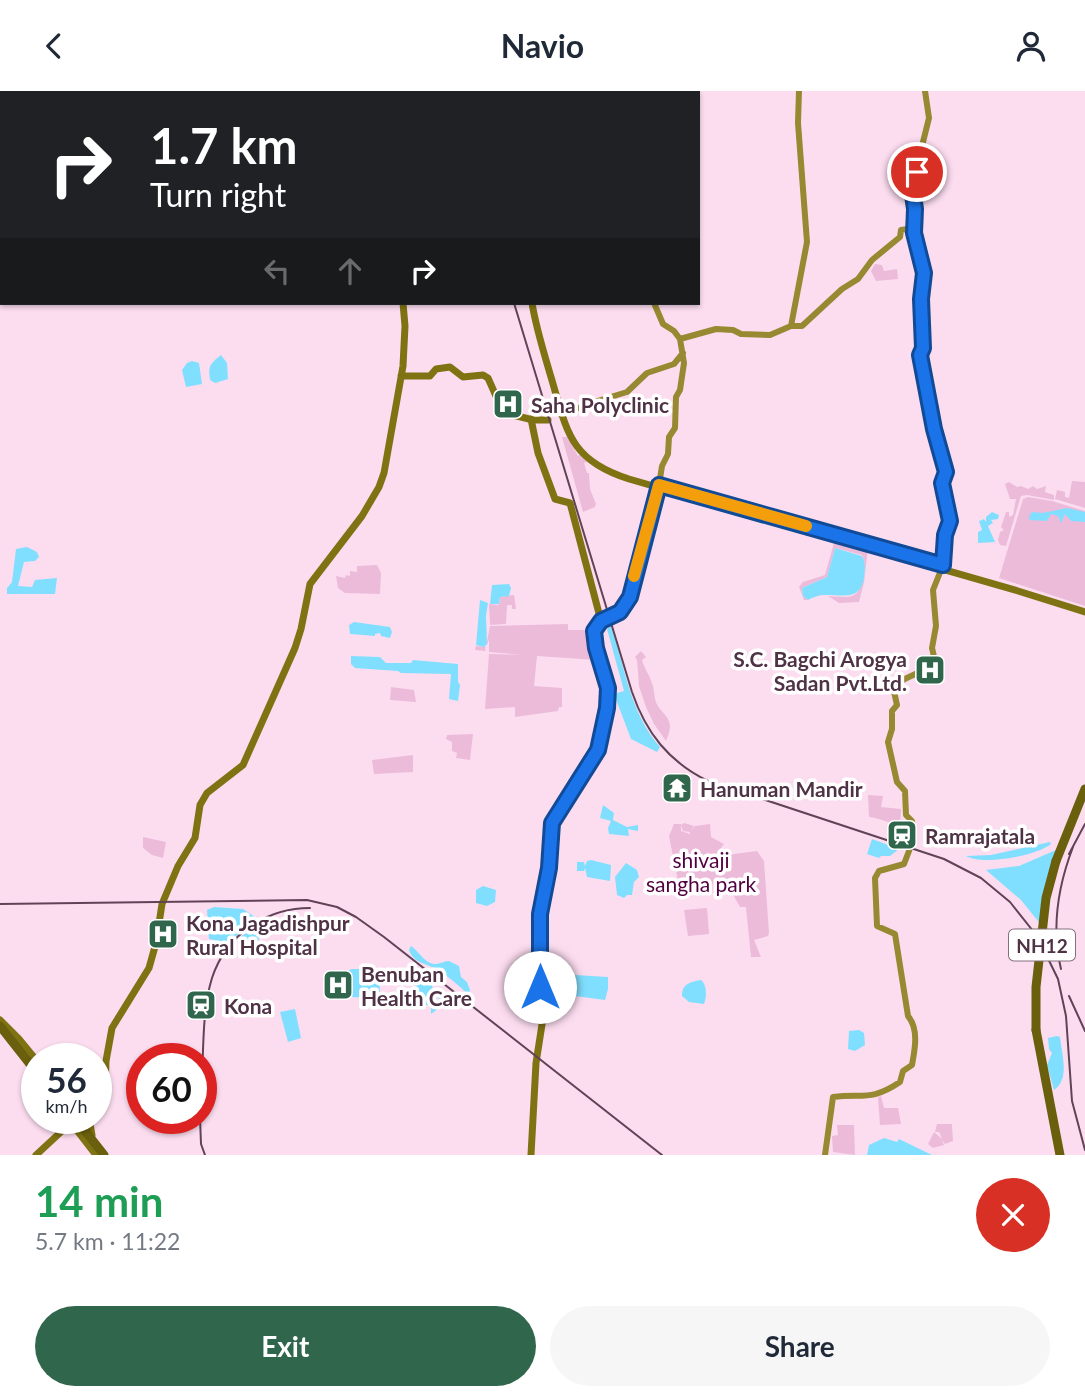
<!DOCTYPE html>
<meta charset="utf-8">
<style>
:root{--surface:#fff;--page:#f6f6f7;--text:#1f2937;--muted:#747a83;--accent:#30664c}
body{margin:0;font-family:Lato,sans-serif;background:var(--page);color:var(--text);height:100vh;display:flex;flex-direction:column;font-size:26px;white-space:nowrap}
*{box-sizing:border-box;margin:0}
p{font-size:23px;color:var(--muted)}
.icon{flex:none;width:38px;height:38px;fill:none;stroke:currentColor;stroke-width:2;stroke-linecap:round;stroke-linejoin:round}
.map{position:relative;height:1064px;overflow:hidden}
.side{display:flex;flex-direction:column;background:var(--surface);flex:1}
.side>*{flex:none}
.top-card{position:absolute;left:0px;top:0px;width:700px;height:214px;box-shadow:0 2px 5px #0004;background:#202124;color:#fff;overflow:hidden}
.speed{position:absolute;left:21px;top:952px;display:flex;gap:14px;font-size:35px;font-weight:700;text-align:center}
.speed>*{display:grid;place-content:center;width:91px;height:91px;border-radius:50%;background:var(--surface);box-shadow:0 2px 5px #0004;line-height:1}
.speed small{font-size:18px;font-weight:400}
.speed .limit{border:10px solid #d22;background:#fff;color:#111}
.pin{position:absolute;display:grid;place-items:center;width:60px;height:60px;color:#fff;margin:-30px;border:4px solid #fff;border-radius:50%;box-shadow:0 2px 7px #0007}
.me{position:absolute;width:77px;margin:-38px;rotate:0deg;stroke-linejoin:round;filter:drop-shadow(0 0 5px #0008)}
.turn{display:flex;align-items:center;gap:24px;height:147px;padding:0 35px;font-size:32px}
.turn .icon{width:91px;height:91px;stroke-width:2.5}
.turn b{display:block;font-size:49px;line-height:60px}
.lanes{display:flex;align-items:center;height:66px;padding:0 35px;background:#0003;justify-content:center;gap:35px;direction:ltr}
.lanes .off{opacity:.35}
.round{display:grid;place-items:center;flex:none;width:74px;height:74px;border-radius:37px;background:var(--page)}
.overview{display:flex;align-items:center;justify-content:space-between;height:119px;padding:0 35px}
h1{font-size:42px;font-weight:700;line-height:52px;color:#1e9e55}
.cta{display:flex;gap:14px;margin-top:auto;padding:14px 35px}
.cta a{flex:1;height:80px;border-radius:42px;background:var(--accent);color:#fff;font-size:28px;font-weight:700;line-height:80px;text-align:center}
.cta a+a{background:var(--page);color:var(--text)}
header{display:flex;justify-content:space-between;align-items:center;height:91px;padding:0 35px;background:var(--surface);font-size:32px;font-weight:700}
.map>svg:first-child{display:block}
</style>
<header><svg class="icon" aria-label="back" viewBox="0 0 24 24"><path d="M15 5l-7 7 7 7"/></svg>Navio<svg class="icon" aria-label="person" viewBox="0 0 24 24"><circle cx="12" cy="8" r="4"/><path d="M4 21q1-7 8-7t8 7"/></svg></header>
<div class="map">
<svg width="1085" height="1064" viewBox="0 0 1085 1064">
<rect width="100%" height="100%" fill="#fcddf0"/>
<path fill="#ecbbda" d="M875 173 882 174 884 180 897 178 898 188 876 190 871 180Z
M558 332 562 346H567L578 365 581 363 583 364 581 367 584 366 588 370 584 372 587 382H589L590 398 596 413 595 416 583 421Z
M1072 390 1085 391V417L1055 408 1057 399 1065 401V406L1069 407Z
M1009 391 1017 396 1021 395 1028 398 1033 395 1037 398 1046 395 1045 401 1054 404V409L1027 404 1021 405 1006 455 1000 454 998 449 1000 441 1004 439 1001 436 1006 421H1009V426L1013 424 1016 408H1010L1005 393Z
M1028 406 1052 410 1085 420V515L999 487 1023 408Z
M835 448 868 458 864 491 859 511 839 512 828 505C835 505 846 507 852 505 864 501 868 475 862 464L835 457 827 486 802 497 803 505 808 509H804L799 496 803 491 825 484Z
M377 474 381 482 380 503 345 502 338 497 336 485 345 487 346 484 350 485V480L357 481V475Z
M514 504 516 518H512V514H507L506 533 490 534 489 513 499 514 500 506Z
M568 533V539H588L591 543 596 569 537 565 534 595 562 597V616H559L558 620 515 626V616L485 618 489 563 523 564 489 561V549L485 558 486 560 475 559 476 555 486 556 490 535Z
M641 560 646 566 642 569C645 579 650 585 652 592 654 598 654 602 655 608 659 625 678 624 666 650L654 633 646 616 639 595 637 569 635 566Z
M391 596 414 599 416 611 390 609Z
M473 643 470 669 456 667 457 662 452 660V651L446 648 447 644Z
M413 664V681L374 683 372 669Z
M868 704 883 705 881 716 901 718 900 735C888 732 880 727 869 726Z
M684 732 694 735 691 740 695 735 710 733 711 746 724 753 718 761 719 765 757 760 764 770 769 842 768 845 754 849 761 866H751L746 816H740L731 800 684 805 683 797 679 795 669 745 674 733H681V740L690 743V741L683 740 681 734Z
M143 746 166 751 163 767 152 764 143 757Z
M707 817 709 843 688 845 684 819Z
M881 1005 884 1017H898L901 1033 880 1034 878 1006Z
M937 1033H952L953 1050 945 1053 942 1049 944 1054 933 1057 928 1053 934 1041 942 1048 939 1041H935Z
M837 1034H854L855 1064 833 1061 832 1045 838 1044Z"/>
<path fill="#80dffe" d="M221 264 227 272 228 288 215 292 210 289C208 274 210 273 221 264Z
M192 270 199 272 202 293 186 296 182 279 187 272Z
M1067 417 1085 421V431L1071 430 1065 423 1061 432 1058 425 1051 423 1047 430 1029 429 1030 423 1033 421 1043 422Z
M992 421 999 424 998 428 991 429 993 432 988 435 995 451 978 452V441L982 439 979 430 984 428 986 431V426Z
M27 456 37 461 39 466 35 470 24 471 18 495 32 496 35 489 57 487 55 503H7V497L12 491 16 458Z
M835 457 862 465C866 471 865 479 864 487 860 511 841 503 824 504 819 504 813 506 808 509L803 505 802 497 827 486Z
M509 493 511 497 509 505 500 506 499 513H490L492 494Z
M480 509 488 512 486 525 487 553 484 556 476 554Z
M354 531 390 536 392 541 390 547 381 545 380 542 375 543V545L350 543 349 534Z
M611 535C625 576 630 622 660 656L657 661 631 648 614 603 624 600 607 538Z
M351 565 380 566 386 572H411L413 569 458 573V591L460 594 458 610 449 608 451 583 401 582 398 580 355 577 351 573Z
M603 714 614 722 613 729 627 736 638 734V740L628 738 629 745 609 743 608 737 611 730 600 727Z
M872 748 899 758 890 765H881L879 767 867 763Z
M1050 751 1051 753C1036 765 983 775 966 765L991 764Z
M1056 759 1042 835 1021 809 986 779 1019 775Z
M591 769 611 774 610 790 587 786 585 777 584 780H577V771H584L585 775 587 770Z
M626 772 637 779 639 786 634 791 632 804H627L624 807 617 804 615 786Z
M483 795 496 799 495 811 487 815 476 812V799Z
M214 816 243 818 258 828 230 850 223 851 209 848 207 819Z
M267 829 271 841 269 843H261L258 850 239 849 240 846Z
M411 855C419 860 425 874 437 873 441 872 445 870 449 870L459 875 461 886 467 891 470 899 468 903C459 895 447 884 436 878 426 872 413 872 409 859Z
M352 878H379L380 907 350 906V895L347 892 350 891 349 879Z
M414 878 431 889 433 899 443 901 453 908 452 913 442 915 431 923V914L440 910 437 905 432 907 429 914H407L406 906 420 903 418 897 413 893 411 882Z
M575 884 608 886V898L605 909 575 905 573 900Z
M701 889C707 894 707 905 704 913L689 911 682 905C682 892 691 891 701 889Z
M295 918 301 947 288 951 280 921Z
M859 939 864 942 865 954 855 960 848 958 849 940Z
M1057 945 1060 946C1062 964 1070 988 1054 999L1047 974 1052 962 1049 958 1048 947Z
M884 1047 897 1051 899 1048 932 1064H867L869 1054Z"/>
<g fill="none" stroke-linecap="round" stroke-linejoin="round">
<path stroke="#968931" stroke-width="6" d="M339 0V2
M656 2 657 0
M654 212 663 233 674 240 680 248 684 272 680 299 676 306 675 337 669 346 668 363 662 375 659 394
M791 235 807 151 798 32 799 0
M680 248 716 238 733 239 741 243 770 244 791 235H802L842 198 858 188 872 169 900 146 901 139 914 137
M561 324 591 312 627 301 647 282 674 273 683 262
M825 1064 833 1006C863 1002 870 1011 900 991L903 980 912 974C915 958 919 938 908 925L895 843 877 835 875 787 879 780 904 773 914 747 912 730 906 724 905 700 897 691 888 651 892 638V620L897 614 893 596C903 585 923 584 935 570L932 557 936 535 933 499 943 474 945 444 950 430 942 392 946 381 934 338 920 264 923 257 921 208 924 182 914 142 915 118 912 97 917 81 919 60 922 55 929 27 925 0"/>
<path stroke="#7f7212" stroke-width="7" d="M600 2 602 0
M532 212C536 237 544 262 551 286 567 340 569 369 629 388L1018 500 1085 521
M401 285H430L436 278 450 276 463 286 483 284 488 287 496 305 513 324 533 329H548
M531 328 538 362 555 408 570 412 601 530
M0 929 19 948 37 970
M96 1016 105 1002 106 970 112 937 149 877 156 852 162 813 178 775 195 747 200 714 207 702 243 674 295 557 301 538 310 493 362 425 379 396 384 382 403 275 405 235 403 212
M89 1027 92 1044
M69 1029 96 1064
M36 1064 76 1027
M531 1064 536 972 543 927 540 885V823L549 777 551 736 555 725 594 665 601 651 608 605 594 550V540L601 530 619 521 630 506 659 394"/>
<path stroke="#6a5f0c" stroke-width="9" d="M1056 770 1085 698
M0 935 37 982
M1036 939 1060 1064"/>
<path stroke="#604356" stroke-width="2" d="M0 0 33 2
M387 0 399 2
M407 0 417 2
M432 0 440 2
M353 2H366
M534 2 541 0
M578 2 581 0
M514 212 632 601C646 642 669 671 708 690L944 768 981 787 1010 811 1037 845 1058 888 1066 925 1072 1010 1085 1059
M1069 763 1085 733
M0 813 307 809 337 816 356 826 384 846 662 1064
M1061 878C1051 836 1058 795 1073 756
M1069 905 1085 940
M201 1005C204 969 201 922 212 887 226 844 266 817 310 817
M200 1027 201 1053 205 1064"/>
<path stroke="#6a5f0c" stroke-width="9" d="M1036 939V896L1046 807 1056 770
M75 1027 104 1064"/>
</g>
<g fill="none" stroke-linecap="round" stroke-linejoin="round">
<g stroke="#114b97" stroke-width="18">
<path id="route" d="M540 896V823L549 777 552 732 598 659 607 617 608 597 596 557 594 540 601 530 620 521 630 506 659 394 943 474 945 444 950 430 942 392 946 381 934 338 920 264 923 257 921 208 924 182 914 142 915 118 912 97 917 81"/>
</g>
<use href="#route" stroke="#1a73e8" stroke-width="12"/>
<path stroke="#f59e0b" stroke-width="12" d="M634 485 659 394 806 435"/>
</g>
<defs>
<g id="hospital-square" transform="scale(1.575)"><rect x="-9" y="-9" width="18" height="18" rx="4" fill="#30664c" stroke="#fff"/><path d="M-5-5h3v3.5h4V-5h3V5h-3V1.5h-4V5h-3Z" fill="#fff"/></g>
<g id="temple-square" transform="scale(1.575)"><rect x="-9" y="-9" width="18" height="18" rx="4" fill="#30664c" stroke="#fff"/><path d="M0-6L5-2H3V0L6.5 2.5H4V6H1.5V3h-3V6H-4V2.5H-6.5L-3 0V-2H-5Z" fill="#fff"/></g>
<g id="station-square" transform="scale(1.575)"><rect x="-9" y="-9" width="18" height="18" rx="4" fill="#30664c" stroke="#fff"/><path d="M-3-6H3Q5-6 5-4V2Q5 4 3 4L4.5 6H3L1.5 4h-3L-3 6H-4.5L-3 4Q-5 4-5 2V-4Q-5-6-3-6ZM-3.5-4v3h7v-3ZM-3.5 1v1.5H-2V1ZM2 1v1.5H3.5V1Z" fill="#fff"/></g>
</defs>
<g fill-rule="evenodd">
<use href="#hospital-square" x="508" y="313"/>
<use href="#hospital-square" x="930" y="579"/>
<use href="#temple-square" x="677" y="697"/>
<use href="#station-square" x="902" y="744"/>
<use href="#hospital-square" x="163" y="843"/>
<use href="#hospital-square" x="338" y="894"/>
<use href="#station-square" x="201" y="914"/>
</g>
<g text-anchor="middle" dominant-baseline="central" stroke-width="7" stroke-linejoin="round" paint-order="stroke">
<rect fill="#fff" stroke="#84707d" stroke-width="2" x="1009" y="838.5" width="66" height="31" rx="5"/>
<g font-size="19" font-weight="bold" fill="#4f3245">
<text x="1042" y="854">NH12</text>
</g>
<g font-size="21" font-weight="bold" fill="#4f3245" stroke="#fff" text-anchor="start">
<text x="531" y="313">Saha Polyclinic</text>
<text x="907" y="567" text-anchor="end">S.C. Bagchi Arogya<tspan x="907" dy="24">Sadan Pvt.Ltd.</tspan></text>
<text x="700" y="697">Hanuman Mandir</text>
<text x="925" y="744">Ramrajatala</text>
<text x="186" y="831">Kona Jagadishpur<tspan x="186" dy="24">Rural Hospital</tspan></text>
<text x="361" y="882">Benuban<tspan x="361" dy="24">Health Care</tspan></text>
<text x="224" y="914">Kona</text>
</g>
<g font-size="21" fill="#52003f" stroke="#fff">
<text x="701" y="768">shivaji<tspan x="701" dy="24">sangha park</tspan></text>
</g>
</g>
</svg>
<div class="speed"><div>56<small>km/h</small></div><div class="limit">60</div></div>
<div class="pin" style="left:917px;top:81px;background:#d93025"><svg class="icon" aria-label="arrive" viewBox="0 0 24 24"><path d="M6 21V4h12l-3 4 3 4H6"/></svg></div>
<svg class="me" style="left:540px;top:896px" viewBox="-20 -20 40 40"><circle r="19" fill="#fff"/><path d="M0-13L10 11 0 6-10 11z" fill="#1a73e8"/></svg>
<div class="top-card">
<div class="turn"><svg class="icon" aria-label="right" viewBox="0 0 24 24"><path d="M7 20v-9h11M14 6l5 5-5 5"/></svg><div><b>1.7 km</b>Turn right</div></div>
<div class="lanes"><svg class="icon off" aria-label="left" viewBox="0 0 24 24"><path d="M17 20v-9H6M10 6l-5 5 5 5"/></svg><svg class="icon off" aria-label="ahead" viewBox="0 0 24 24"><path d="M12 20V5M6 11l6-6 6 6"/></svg><svg class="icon" aria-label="right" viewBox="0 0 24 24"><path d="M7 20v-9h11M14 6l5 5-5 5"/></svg></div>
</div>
</div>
<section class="side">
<div class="overview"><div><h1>14 min</h1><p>5.7 km · 11:22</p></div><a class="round" style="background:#d93025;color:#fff"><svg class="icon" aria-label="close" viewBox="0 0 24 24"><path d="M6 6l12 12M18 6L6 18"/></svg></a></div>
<div class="cta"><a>Exit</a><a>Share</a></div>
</section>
